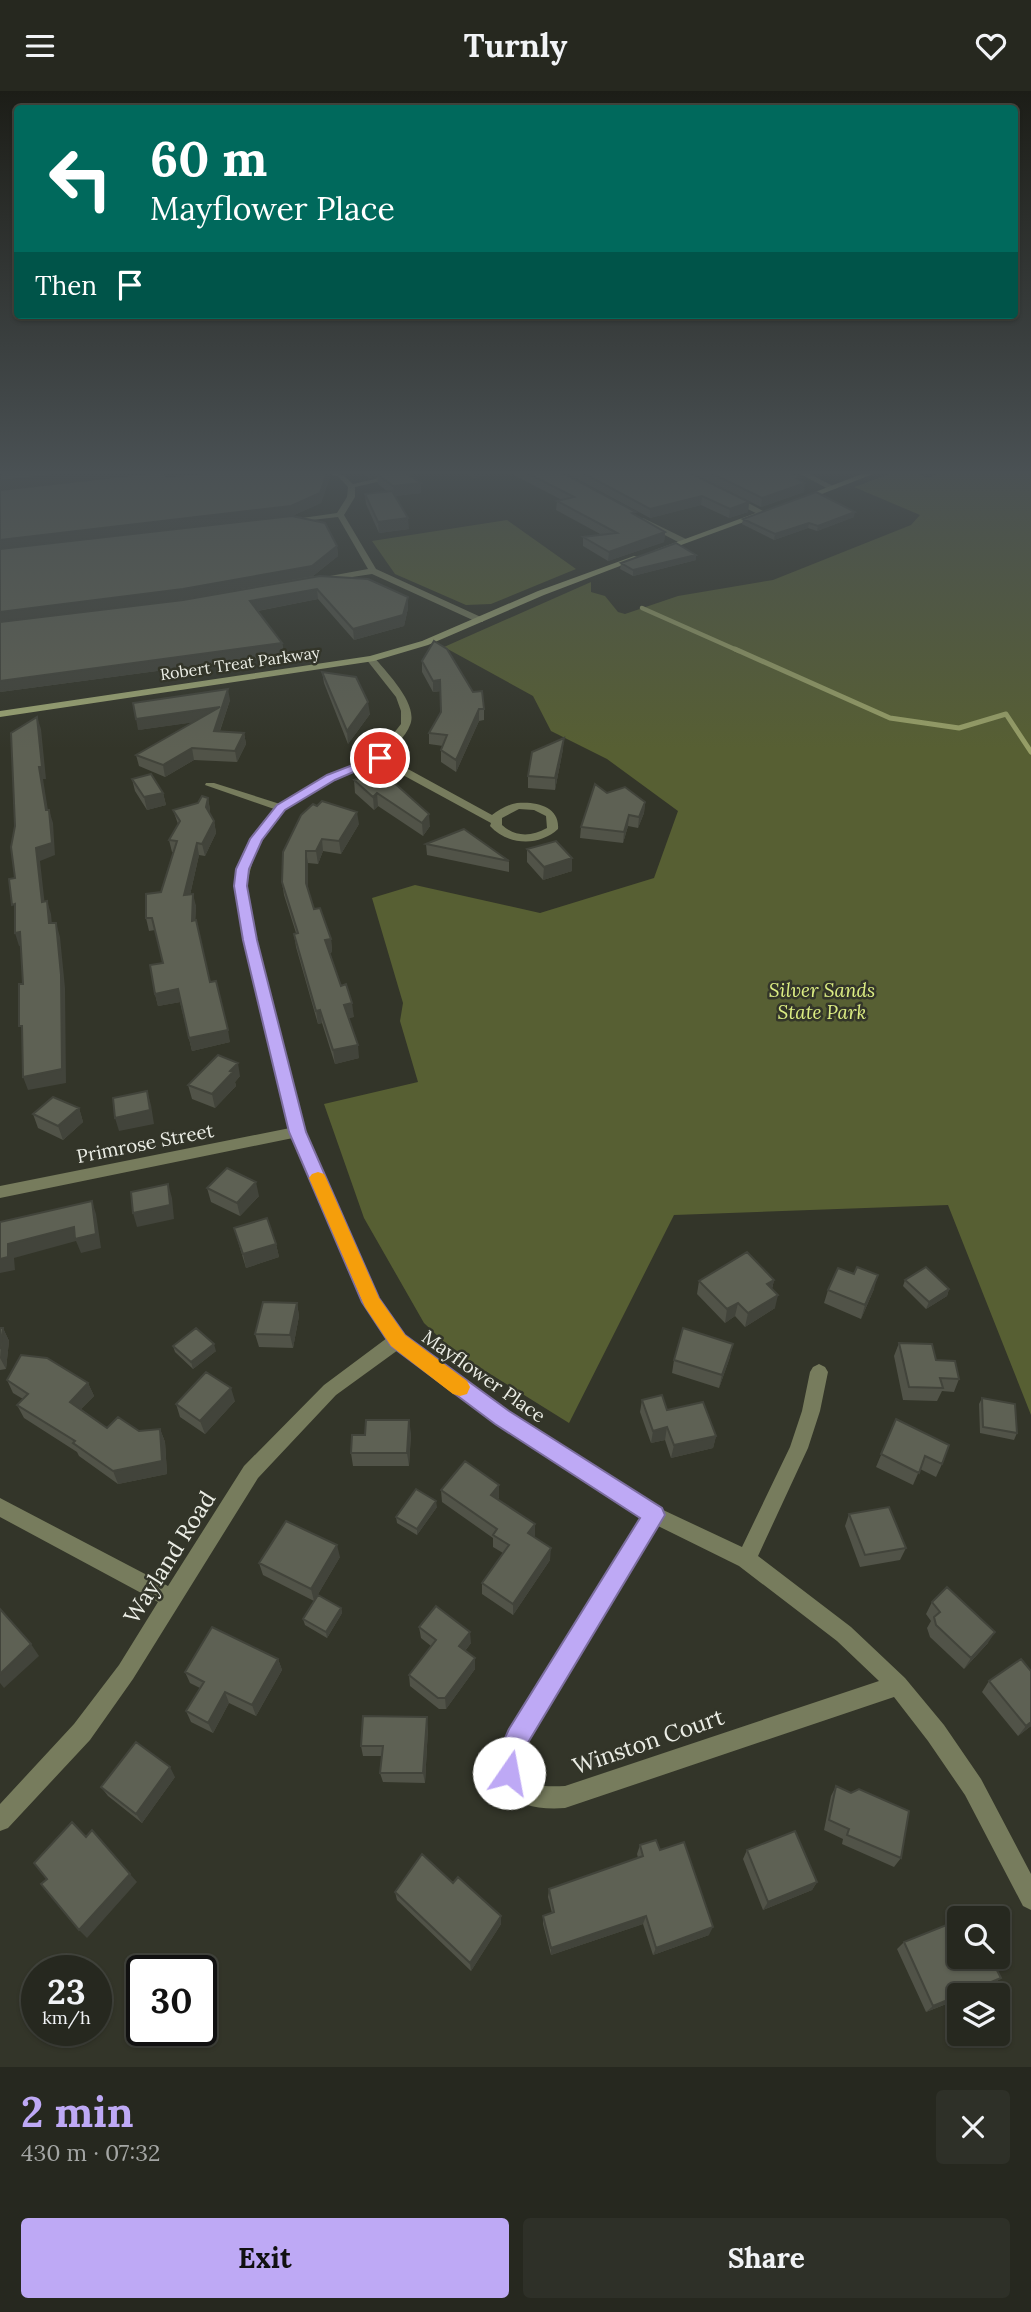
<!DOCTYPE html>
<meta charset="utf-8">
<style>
:root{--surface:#26281f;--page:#2e3028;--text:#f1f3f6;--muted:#a4a6a4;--line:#42443d;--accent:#bea9f5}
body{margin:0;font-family:Lora,serif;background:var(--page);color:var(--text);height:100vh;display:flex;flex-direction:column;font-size:26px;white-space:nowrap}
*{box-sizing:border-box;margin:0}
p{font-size:23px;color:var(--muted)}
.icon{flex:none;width:38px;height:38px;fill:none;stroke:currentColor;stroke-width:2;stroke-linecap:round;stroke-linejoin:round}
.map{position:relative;height:1976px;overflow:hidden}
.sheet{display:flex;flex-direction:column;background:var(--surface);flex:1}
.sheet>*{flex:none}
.banner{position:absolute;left:14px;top:14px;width:1004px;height:214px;border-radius:7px;box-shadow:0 2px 5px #0004,0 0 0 2px var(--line);background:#00695c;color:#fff;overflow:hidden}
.controls{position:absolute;left:947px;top:1815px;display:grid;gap:14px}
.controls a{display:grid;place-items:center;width:63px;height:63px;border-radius:7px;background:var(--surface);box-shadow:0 2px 5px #0004,0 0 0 2px var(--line);font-size:35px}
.speed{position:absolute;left:21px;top:1864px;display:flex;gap:14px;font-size:35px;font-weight:700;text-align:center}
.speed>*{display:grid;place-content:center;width:91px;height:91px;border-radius:50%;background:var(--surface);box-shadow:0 2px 5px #0004,0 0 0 2px var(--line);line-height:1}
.speed small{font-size:18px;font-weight:400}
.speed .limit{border:4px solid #111;border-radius:10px;background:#fff;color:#111}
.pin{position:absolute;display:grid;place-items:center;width:60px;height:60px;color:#fff;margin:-30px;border:4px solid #fff;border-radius:50%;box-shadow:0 2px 7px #0007}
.me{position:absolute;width:77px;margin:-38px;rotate:12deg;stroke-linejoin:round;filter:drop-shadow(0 0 5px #0008)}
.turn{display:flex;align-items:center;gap:24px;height:147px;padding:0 21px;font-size:32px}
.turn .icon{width:91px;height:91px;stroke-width:2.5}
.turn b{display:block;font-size:49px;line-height:60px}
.then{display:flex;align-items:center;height:66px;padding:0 21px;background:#0003;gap:14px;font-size:26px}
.round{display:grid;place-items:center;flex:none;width:74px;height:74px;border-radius:7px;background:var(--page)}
.overview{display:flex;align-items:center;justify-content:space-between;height:119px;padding:0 21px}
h1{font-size:42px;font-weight:700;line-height:52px;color:var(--accent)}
.primary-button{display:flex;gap:14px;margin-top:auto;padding:14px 21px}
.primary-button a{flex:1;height:80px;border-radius:7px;background:var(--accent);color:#111;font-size:28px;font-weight:700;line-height:80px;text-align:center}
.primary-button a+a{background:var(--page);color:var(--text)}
header{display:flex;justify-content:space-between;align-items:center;height:91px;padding:0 21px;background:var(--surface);font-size:32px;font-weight:700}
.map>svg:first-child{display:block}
</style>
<header><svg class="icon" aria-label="menu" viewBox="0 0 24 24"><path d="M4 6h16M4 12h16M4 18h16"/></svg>Turnly<svg class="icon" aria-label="heart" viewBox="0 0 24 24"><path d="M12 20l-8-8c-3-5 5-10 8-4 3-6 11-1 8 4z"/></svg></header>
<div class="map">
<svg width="1031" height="1976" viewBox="0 0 1031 1976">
<rect width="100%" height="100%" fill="#333529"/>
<path fill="#575f33" d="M895 381H916L927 387 943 381H1031V1324L948 1114 674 1124 569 1332 474 1273 443 1250 424 1232 364 1127 324 1013 418 991 400 930 403 912 372 807 415 794 540 822 654 787 678 720 607 668 551 640 533 605 444 556 591 491V501L605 505 618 521 625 523 678 505 773 489 911 434 920 424 854 396Z
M507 429 576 478 491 513 466 514 395 483 372 450Z"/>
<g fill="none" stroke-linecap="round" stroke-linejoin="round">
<path stroke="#979f67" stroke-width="4.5" d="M642 517 739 560"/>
<path stroke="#979f67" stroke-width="5" d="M735 558 890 627 959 637 1006 623 1031 661"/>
<path fill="#777c5d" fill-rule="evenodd" d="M325 381 343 384 353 393 406 381H421L355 396V406L344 424 376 478 483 527V531H477L372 483 319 491V487L368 478 338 426 285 432 281 430 337 422 347 406 348 396 339 386Z
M797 381H806L837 397 830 399Z
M729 405H735L767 422 760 424 729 409Z
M643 427 686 448 687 450 680 452 640 431 639 429Z
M371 565 374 566C386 581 419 613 410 634 406 645 393 657 386 666L492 724C499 719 509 713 517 712 537 710 560 716 558 738 539 756 507 754 490 735L491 732 379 671 335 688 285 719 270 737 255 762 246 795 256 849 305 1041 379 1207 404 1244 508 1320 661 1418 742 1456 790 1356 802 1320 810 1281 813 1276 819 1273 825 1276 828 1281 820 1320 808 1357 758 1465 851 1536 905 1587 944 1634 981 1688 1031 1783V1819L1023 1815 965 1704 928 1650 894 1606 565 1717C505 1721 487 1693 509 1638L642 1427 496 1332 398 1259 336 1304 258 1387 133 1588 90 1649 8 1737 0 1740V1713L74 1633 119 1574 158 1511 0 1426V1407L168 1495 244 1375 324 1294 387 1247 364 1211 293 1047 0 1107V1095L290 1037 244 849 234 795 243 762 261 733 274 718 205 694 206 692H214L280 713 327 684 376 665 401 633V620L396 606 366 568ZM519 718 534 719 546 725 547 737C531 746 515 746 502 734V727ZM658 1435 739 1475 837 1550 879 1590 565 1695C529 1697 512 1691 526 1652Z"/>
<path fill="#9ca573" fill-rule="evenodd" d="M867 381H878L804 410 797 408Z
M756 422 763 424 662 461 655 459Z
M634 465 641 467 544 504 428 554 374 570 0 626V620L370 565 422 550 538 500Z"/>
</g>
<path fill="#515348" d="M0 381 166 386 330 381V386L321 412 292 425 337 455 338 465 313 485H320L408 506V517L404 535 354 549 318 508 258 520 282 552 284 563 0 601Z
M362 381H404L421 392V402L395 405 409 438 379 442 366 413 365 403 387 400 378 393 377 385 369 387Z
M465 381H498L474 387Z
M508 381H561L665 441 664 451 608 470 583 455V446L602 444 556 419 557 410 562 409Z
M564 381H688L749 411 748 421 729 427 701 414 650 427Z
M690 381H791L800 386V389L804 401 761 416Z
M854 426 817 440 808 437 774 449 742 433 743 428Z
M696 464V469L633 485 620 478 621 472Z
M422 570 484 618V629L479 630 456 681 441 671V659L443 655 429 653V642L441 621V600L433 601 422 581Z
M322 581 370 623 348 653 324 592Z
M230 609 220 640 244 642 246 653 237 671 194 669 165 686 139 675 136 664 194 631 138 639Z
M563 658 555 699 528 697V685Z
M381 680 430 735 423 745 378 715 374 719 355 702 354 689Z
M132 688 163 702 166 714 147 719 135 700Z
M607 702 645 711 644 722 638 737 628 735 623 752 580 747 581 736Z
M208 707 210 719 209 722 214 730 216 742 205 765 199 764 190 804 196 815 195 829 210 891 230 951 192 960 180 911 158 915 155 903 163 872 155 839 149 840 146 827 161 801 174 761H172L169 749 178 733 173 719 198 712Z
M359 733 341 763 323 760 318 773 308 772V797L314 818 331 848 332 861 330 862 341 895 354 926 348 927 359 967 335 973 322 932 318 933 296 856 294 843 296 842 284 804 282 791 283 761Z
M426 753 509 770V781L427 764Z
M527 758 572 780 543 789 527 771Z
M240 985 235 991 236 995 215 1017 192 1008 188 994Z
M79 1017 83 1031 63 1049 38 1037 33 1023Z
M207 1097 259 1105 240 1125 211 1111Z
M234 1137 276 1153 279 1166 246 1177Z
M774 1189 772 1198 775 1217 745 1236 735 1225 725 1232 697 1203 699 1190Z
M905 1189 949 1198 947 1205 926 1218 903 1195Z
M874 1198 861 1228 824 1212 828 1199Z
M297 1212 299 1225 293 1257 259 1256 255 1243Z
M0 1237H3L9 1250 6 1278 0 1279Z
M899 1252 936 1269 959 1288 954 1301 942 1300 937 1310 903 1309 894 1265Z
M173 1255 216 1260 193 1278 175 1261Z
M730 1266 719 1297 672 1282 674 1269Z
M7 1289 88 1292 94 1305 81 1318 107 1337 139 1340 160 1338 165 1351 167 1383 118 1393 79 1365 77 1361 24 1327 17 1314 23 1308 13 1302Z
M982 1307 1017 1342 1014 1349 980 1342 979 1313Z
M642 1309 667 1319 716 1345 713 1357 671 1367 665 1349 651 1352 640 1321Z
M235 1310 205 1343 180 1326 176 1313Z
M896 1328 942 1373 936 1386 920 1378 913 1394 876 1376Z
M411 1342 409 1375H353L351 1362Z
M499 1394V1406L498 1409 535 1433V1445L534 1446 550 1469 513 1524 482 1503V1492L503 1462 493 1456V1447L442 1411 441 1399Z
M437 1416 417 1444 397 1432 396 1426Z
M849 1423 906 1457 900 1469 860 1476 845 1435Z
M340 1466 314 1510 263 1484 259 1472Z
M932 1511 988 1552 964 1578 930 1546 927 1537 931 1530 926 1523Z
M341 1517 342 1522 327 1547 305 1534 303 1528Z
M419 1536 471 1552 465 1560 475 1567V1578L446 1618H439L410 1595 409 1584 431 1555 421 1547Z
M278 1568 282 1579 256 1625 229 1612 213 1642 191 1631 186 1620 200 1597 190 1592 185 1581Z
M989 1590 1031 1635 1018 1645 982 1601Z
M428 1637 425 1692 383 1691 380 1682 382 1665H363L361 1655Z
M175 1686 142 1732 108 1705 101 1696Z
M836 1695 901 1767 894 1776 842 1753 843 1748 824 1739 831 1705Z
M640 1754 660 1759 709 1844 653 1864 643 1833 551 1864 543 1833V1825L552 1822 548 1806 549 1798 638 1767 637 1763Z
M747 1759 817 1791 812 1799 763 1819 743 1768Z
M453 1792 501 1833 471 1880 397 1809 395 1801Z
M904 1851 1001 1887 992 1894 968 1904H959V1908L926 1921 897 1858Z"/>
<path fill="#42443b" d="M79 381H162L0 399V390Z
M327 381H330V386L321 412 292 425 0 459V449Z
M368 381H391V382L369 387Z
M474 381H498L474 387Z
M800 386 799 394 805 392 804 401 761 416 762 407 796 387Z
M421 392V402L394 405 393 395Z
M702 405 701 414 650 427V418Z
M749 411 748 421 729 427 730 418Z
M855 421 854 426 817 440 818 435Z
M408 427 409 438 379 442 378 431Z
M809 432 808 437 774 449 775 443Z
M665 441 664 451 608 470 609 461Z
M337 455 338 465 313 485 185 508 0 532V521Z
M696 464V469L633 485V479Z
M317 498 318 508 252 521 250 510Z
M408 506V517L404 535 354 549 353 538Z
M282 552 284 563 0 601V590Z
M440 589 441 600 433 601V590Z
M228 598 230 609 216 651 214 640 218 628 138 639 136 628Z
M368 611 370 623 348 653 347 640Z
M479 618V630L456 681V669Z
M37 626 41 638 46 688H43L50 732 46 719 39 676Z
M244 642 246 653 237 671 235 660Z
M564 647 563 658 555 699V687Z
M192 657 194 669 165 686 163 674Z
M163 702 166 714 147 719 144 706Z
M377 702 378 715 374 719 373 706Z
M208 707 210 719 208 728 206 716Z
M645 711 644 722 638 737 639 726Z
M49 719 53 732 55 764 40 770 46 824 42 811 36 757Z
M357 721 359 733 341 763 339 750Z
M429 723 430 735 423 745 422 732Z
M629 724 628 735 623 752 624 741Z
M214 730 216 742 205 765 202 753Z
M322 748 323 760 318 773 316 760Z
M197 752 199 764 187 817 184 804Z
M306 760 308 772V805L306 792Z
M572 767V780L543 789 544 776Z
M193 803 196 815 195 842 192 830Z
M47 810 51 823 53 845 49 832Z
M56 832 60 846 65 897 66 992 28 999 23 986Z
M20 841 24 854 19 855 15 842Z
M331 848 332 861 327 862 325 849Z
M178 898 181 911 158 915 155 903Z
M352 912 354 926 345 927 344 914Z
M320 919 322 932 318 933 316 920Z
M228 939 230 951 192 960 189 947Z
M358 954 359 967 335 973 333 959Z
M238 972 240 985 235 991 236 995 215 1017 212 1003 230 980Z
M147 1000 151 1014 154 1033 119 1040 115 1027Z
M79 1017 83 1031 63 1049 58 1035Z
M256 1091 259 1105 240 1125 237 1112Z
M168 1093 172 1107 174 1128 137 1136 133 1122Z
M92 1110 96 1123 101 1157 81 1162 76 1150 14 1167 15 1179 0 1182V1168L8 1153Z
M276 1153 279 1166 246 1177 243 1163Z
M878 1184 874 1198 861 1228 865 1214Z
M774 1189 771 1202 767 1193Z
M949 1198 947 1205 926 1218 929 1211Z
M778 1204 775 1217 745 1236 748 1222Z
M297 1212 299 1225 293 1257 290 1244Z
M738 1212 735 1225 725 1232 727 1218Z
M3 1237 9 1250 6 1278 0 1267Z
M214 1253 216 1260 193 1278 191 1271Z
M733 1253 730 1266 719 1297 722 1284Z
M88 1292 94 1305 76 1323 70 1311Z
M231 1297 235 1310 205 1343 200 1330Z
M409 1329 411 1342 409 1375 407 1362Z
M667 1336 665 1349 651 1352 653 1340Z
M160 1338 165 1351 167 1383 118 1393 113 1380Z
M716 1345 713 1357 671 1367 674 1354Z
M499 1394V1406L491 1417V1404Z
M436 1410 437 1416 417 1444V1438Z
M535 1433V1445L528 1455V1442Z
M337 1454 340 1466 314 1510 311 1498Z
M551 1457 550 1469 513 1524V1513Z
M341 1517 342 1522 327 1547 326 1541Z
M470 1541 471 1552 460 1566 459 1555Z
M995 1541 988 1552 964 1578 971 1567Z
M31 1553 39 1565 4 1597 0 1592V1583Z
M475 1567V1578L446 1618 445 1607Z
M278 1568 282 1579 256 1625 252 1614Z
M225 1601 229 1612 213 1642 208 1632Z
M427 1626 428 1637 425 1692 423 1682Z
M1031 1631V1635L1018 1645 1026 1635Z
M170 1676 175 1686 142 1732 136 1723Z
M130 1783 137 1791 87 1847 79 1839Z
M817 1791 812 1799 763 1819 768 1811Z
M501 1825V1833L471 1880 470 1872Z
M646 1825 643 1833 551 1864V1857Z
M713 1836 709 1844 653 1864 656 1857Z
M1001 1887 992 1894 968 1904H959Z
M959 1904V1908L926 1921 933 1915Z"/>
<path fill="#5e6154" stroke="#42443b" stroke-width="2" d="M0 381H79L0 390Z
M160 381H164L166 386 215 381H327L320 402 291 415 0 449V399Z
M387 381H404L421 392 393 395 377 383Z
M525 381H561L636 421 632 422 665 441 609 461 583 446 617 442 557 410 574 406Z
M581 381H688L749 411 730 418 702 405 650 418Z
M709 381H789L800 386 796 387 805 392 762 407Z
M392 400 408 427 378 431 365 403Z
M816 401 855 421 818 435 809 432 775 443 743 428Z
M292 425 325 432 337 455 312 475 183 498 0 521V458Z
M676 452 696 464 633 479 621 472Z
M320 485 368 488 408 506 403 524 353 538 317 498 250 510 282 552 0 590V531L183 509Z
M434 550 447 558 473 601 482 600 484 618H479L456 669 441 659 447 644 429 642 441 621 440 589 433 590 422 570Z
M322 581 356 586 368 611 347 640Z
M228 598 214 640 244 642 235 660 192 657 163 674 136 664 220 616 136 628 133 612Z
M37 626 42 676H39L46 719H49L52 752 36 757 42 811 47 810 49 832H56L61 884 62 978 23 986 22 935H19V893H23L20 841 15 842V813L12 814 9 788 15 787 11 756 15 735 11 642Z
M564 647 555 687 528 685 532 661Z
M381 680 429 723 422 732 377 702 373 706 354 689Z
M151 683 163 702 144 706 132 688Z
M595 693 607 702 625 696 645 711 639 726 629 724 624 741 581 736Z
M202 705 208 707 206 716 214 730 202 753 197 752 184 804 193 803 192 830 196 829 210 891 216 890 228 939 189 947 178 898 155 903 150 874 163 872 152 827H146V803L161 801 177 750 169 749 180 730 173 719 198 712Z
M322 710 357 721 339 750 322 748 316 760H306V792L314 818 320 817 331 848 325 849 341 895 346 893 352 912 344 914 358 954 333 959 320 919 316 920 294 843 298 842 282 791 283 761 301 724 313 713 317 715Z
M464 738 509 770 426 753Z
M556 750 572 767 544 776 527 758Z
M218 964 238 972 230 980 233 981 212 1003 188 994Z
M147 1000 150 1019 115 1027 113 1007Z
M53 1006 79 1017 58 1035 33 1023Z
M227 1077 256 1091 237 1112 207 1097Z
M168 1093 170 1114 133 1122 131 1101Z
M92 1110 96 1143 75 1148 74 1136 8 1153V1166L0 1168V1131Z
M267 1127 276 1153 243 1163 234 1137Z
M747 1161 774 1189 767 1193 778 1204 748 1222 738 1212 727 1218 699 1190Z
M857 1176 878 1184 865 1214 828 1199 838 1177 854 1183Z
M926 1176 949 1198 929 1211 905 1189Z
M263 1211 297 1212 290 1244 255 1243Z
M0 1237H3L0 1258Z
M196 1237 214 1253 191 1271 173 1255Z
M683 1237 733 1253 722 1284 674 1269Z
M899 1252 932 1253 936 1269 955 1270 959 1288 940 1287 943 1297 909 1296Z
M21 1264 47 1267 88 1292 70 1311 107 1337 118 1326 139 1340 160 1338 162 1370 113 1380 73 1352 75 1350 17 1314 28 1303 7 1289Z
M206 1281 231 1297 200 1330 176 1313Z
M662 1304 667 1319 703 1311 716 1345 674 1354 667 1336 653 1340 642 1309Z
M982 1307 1015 1313 1017 1342 983 1336Z
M896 1328 949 1354 942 1373 925 1365 919 1382 881 1363Z
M366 1329H409L407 1362H351L352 1344H365Z
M465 1370 499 1394 491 1404 535 1433 528 1442 551 1457 513 1513 482 1492 509 1454 493 1444 497 1438 441 1399Z
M416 1398 436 1410 417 1438 396 1426Z
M889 1416 906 1457 865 1464 849 1423Z
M286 1430 337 1454 311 1498 259 1472Z
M947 1496 995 1541 971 1567 936 1534 934 1526 940 1521 932 1511Z
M318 1504 341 1517 326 1541 303 1528Z
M436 1515 470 1541 459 1555 475 1567 445 1607H438L409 1584 436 1549 419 1536Z
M0 1518 31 1553 0 1583Z
M212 1536 278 1568 252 1614 225 1601 208 1632 186 1620 204 1591 185 1581Z
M1021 1568 1031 1580V1631L1026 1635 989 1590Z
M363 1625 427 1626 423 1682H380L383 1655H361Z
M136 1651 170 1676 136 1723 101 1696Z
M836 1695 851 1702 859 1698 909 1720 901 1767 847 1744 849 1738 829 1729Z
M72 1731 86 1746 92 1739 130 1783 79 1839 41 1793 47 1788 34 1772Z
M795 1740 817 1791 768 1811 747 1759Z
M656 1749 660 1759 684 1751 713 1836 656 1857 646 1825 551 1857 543 1825 554 1821 549 1798 643 1765 640 1754Z
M422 1763 453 1792 458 1786 501 1825 470 1872 395 1801Z
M959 1829V1866H990L1001 1887 933 1915 904 1851Z"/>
<linearGradient id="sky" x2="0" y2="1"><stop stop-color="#1c1d17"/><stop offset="0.58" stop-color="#4a5154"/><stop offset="1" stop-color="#4a5154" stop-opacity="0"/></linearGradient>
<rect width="1031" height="658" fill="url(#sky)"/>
<path fill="#bea9f5" stroke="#7c6e9f" stroke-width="2" d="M376 665 386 667 335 689 285 719 262 749 249 778 247 795 257 849 306 1041 379 1207 405 1244 509 1320 662 1417 665 1424 526 1655C521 1667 523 1679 518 1691L509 1695 500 1691C492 1671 501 1656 509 1638L640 1427 495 1333 391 1255 362 1211 289 1041 243 849 234 795 236 778 250 748 277 714 327 684Z"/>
<path fill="#f59e0b" d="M318 1081 324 1083 326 1087 379 1207 405 1244 467 1290 470 1296 467 1303 460 1305 453 1303 391 1255 365 1216 309 1087 312 1083Z"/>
<g text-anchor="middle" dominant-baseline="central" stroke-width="5" stroke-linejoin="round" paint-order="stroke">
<g font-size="16" fill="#ebede5" stroke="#333529">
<text transform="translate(240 572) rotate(-8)">Robert Treat Parkway</text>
</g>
<g font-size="19" font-style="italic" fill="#dced83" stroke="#333529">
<text x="822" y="899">Silver Sands<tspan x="822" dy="22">State Park</tspan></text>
</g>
<g font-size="19" fill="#ebede5" stroke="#333529">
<text transform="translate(145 1052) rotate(-11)">Primrose Street</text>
<text transform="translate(484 1285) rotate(35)">Mayflower Place</text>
</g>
<g font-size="23" fill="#ebede5" stroke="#333529">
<text transform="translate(169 1466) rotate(-58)">Wayland Road</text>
<text transform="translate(648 1650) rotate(-19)">Winston Court</text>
</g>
</g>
</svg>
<div class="controls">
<a><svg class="icon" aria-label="search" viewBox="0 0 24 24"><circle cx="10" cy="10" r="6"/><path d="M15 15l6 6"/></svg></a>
<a><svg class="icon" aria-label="layers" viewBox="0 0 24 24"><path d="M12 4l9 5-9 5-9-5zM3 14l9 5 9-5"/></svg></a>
</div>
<div class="speed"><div>23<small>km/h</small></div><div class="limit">30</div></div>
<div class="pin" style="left:380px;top:667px;background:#d93025"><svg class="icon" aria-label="arrive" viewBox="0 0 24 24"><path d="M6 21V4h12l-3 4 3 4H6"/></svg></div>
<svg class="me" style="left:509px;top:1682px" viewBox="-20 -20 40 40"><circle r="19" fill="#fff"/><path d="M0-13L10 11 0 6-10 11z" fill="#bea9f5"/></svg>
<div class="banner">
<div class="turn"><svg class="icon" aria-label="left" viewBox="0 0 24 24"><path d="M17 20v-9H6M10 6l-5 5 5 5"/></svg><div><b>60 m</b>Mayflower Place</div></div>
<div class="then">Then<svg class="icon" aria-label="arrive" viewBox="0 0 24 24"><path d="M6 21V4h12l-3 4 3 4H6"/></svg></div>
</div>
</div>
<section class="sheet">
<div class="overview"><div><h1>2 min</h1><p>430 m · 07:32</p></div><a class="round"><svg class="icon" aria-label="close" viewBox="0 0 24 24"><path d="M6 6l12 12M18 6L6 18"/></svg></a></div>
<div class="primary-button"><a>Exit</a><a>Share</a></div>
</section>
